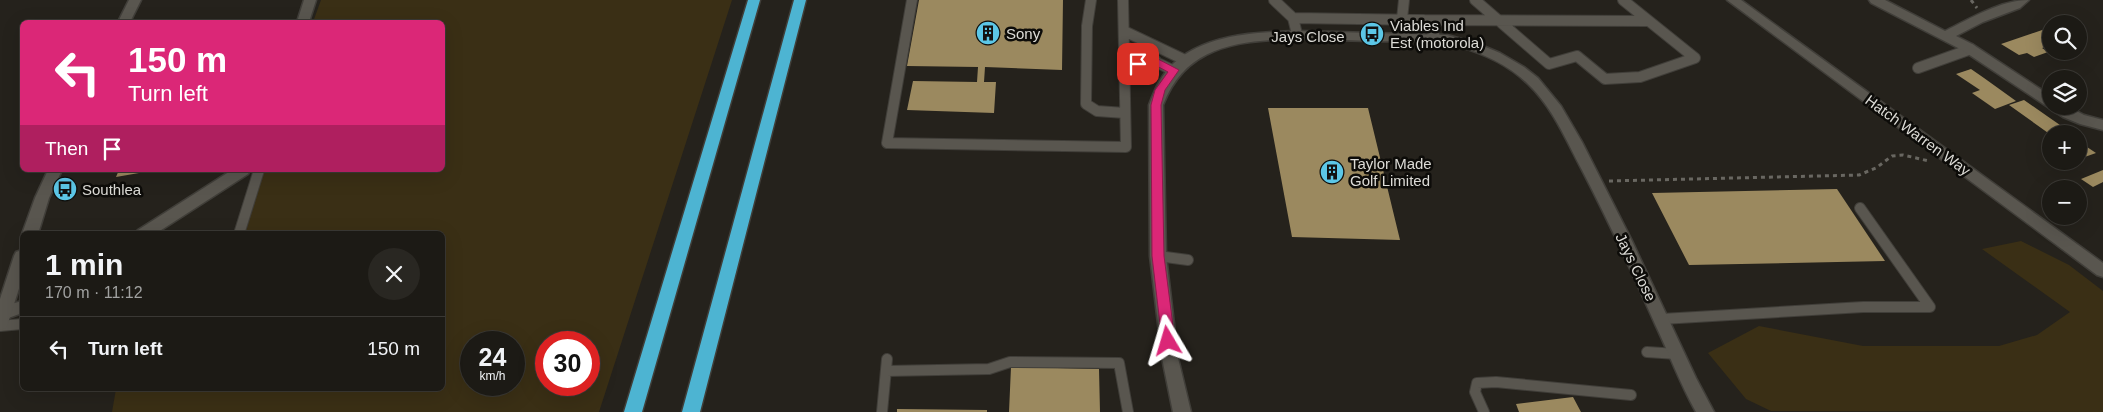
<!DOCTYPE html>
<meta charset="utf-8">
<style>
:root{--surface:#1c1a15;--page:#292722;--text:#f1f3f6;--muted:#a0a1a0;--line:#3a3834}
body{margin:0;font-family:Arial,sans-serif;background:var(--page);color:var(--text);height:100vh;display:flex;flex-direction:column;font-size:19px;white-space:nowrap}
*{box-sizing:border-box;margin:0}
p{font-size:16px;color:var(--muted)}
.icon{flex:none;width:28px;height:28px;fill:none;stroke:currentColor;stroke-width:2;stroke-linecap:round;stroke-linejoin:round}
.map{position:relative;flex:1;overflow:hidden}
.details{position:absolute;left:20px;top:231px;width:425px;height:160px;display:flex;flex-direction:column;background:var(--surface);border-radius:8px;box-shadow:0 5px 20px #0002,0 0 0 1px var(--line)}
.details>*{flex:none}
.top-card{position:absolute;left:20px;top:20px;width:425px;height:152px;border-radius:8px;box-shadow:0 5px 20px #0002,0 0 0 1px var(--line);background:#db2777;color:#fff;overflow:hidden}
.controls{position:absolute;left:2042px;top:15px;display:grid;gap:10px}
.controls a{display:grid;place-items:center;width:45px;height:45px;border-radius:50%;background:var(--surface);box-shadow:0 5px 20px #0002,0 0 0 1px var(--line);font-size:25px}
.speed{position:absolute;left:460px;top:331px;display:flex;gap:10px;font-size:25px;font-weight:700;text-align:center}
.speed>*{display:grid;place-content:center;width:65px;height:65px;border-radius:50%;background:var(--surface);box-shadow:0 5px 20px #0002,0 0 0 1px var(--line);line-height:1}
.speed small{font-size:12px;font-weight:400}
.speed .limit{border:8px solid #d22;background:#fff;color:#111}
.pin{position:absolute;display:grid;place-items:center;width:42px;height:42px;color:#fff;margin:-21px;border-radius:10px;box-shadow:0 2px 8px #0006}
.me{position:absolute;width:55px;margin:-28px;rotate:353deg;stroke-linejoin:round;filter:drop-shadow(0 0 4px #0008)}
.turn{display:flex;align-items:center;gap:18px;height:105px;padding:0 25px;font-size:22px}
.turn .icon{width:65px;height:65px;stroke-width:2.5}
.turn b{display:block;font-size:35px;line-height:42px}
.then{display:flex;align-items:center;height:48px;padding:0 25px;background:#0003;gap:10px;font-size:19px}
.round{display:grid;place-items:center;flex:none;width:52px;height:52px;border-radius:26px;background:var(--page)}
.summary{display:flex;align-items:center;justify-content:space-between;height:85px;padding:0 25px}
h1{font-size:30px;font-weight:800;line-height:38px}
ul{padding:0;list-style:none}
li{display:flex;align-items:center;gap:15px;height:65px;padding:0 25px;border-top:1px solid var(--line)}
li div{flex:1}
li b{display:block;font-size:19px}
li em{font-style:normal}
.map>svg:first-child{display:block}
</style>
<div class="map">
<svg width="2103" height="412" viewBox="0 0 2103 412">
<rect width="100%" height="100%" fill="#25221c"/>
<path fill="#3a2f15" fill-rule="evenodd" d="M321 0H732L599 412H112L116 389H442V234H241L263 170H442V22H313ZM471 342H514V385H471ZM546 342H589V385H546Z
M2021 241 2069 265 2103 291V412L1771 411 1746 399 1708 353 1759 326 1863 346H1999L2037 335 2070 312 1982 249Z"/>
<path fill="#9b895f" d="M919 0H1063L1062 70 985 67 984 82H996L994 113 907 110 913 81 977 82 978 67 907 66Z
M2051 27V45L2042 48 2048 52 2034 57 2027 53 2019 55 2001 44Z
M1971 69 1984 78 2016 101 1995 109 1972 93 1980 90 1956 74Z
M2024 100 2047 116 2073 134 2051 135 2009 105Z
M1268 108H1368L1400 240 1292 237Z
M2084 145 2096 153 2079 159V147Z
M119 170H140L139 173 116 177Z
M2103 170V182L2093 187 2081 179Z
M1837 189 1885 261 1689 265 1652 193Z
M1011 367 1099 369 1100 412H1009Z
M1573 397 1581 412H1519L1516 404Z
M897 409 987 410V412H897Z"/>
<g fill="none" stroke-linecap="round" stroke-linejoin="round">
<g stroke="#403e39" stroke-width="12">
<path id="lane" d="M912 0 887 143 1126 147 1123 0
M1091 0 1087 26 1086 104 1097 111 1125 113
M1274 0 1293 18
M1475 0 1549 64 1577 56 1605 79 1640 77 1695 58 1623 0
M1402 19 1404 0
M1424 20 1649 21
M1124 31 1185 60
M1297 34 1293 18 1424 20 1435 37
M1124 46 1174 71
M1918 68 1971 49
M1124 70 1138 64 1156 61
M239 234 259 170
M1158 256 1188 260
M1662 319 1863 307H1930L1860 208
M0 326 22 324
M1647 352 1677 354
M886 371 989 369 1010 362 1119 363 1128 412
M882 412 887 359
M1484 412 1475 392 1477 383 1496 382 1631 395"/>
</g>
<g stroke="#403e39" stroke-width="3">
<path id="street" d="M304 0H316L309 22H297Z
M1869 0H1885L1945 31C1971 18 2001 0 2029 0L2020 8 1983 22 1956 36 1972 44 2051 96V106H2067L2084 115 2103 120V130L2080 124 2063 117 1962 50 1871 3Z
M1298 31 1447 35 1476 43 1500 53 1524 67 1538 78 1561 106 1582 142 1632 241 1696 378 1714 412H1696C1680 384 1669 353 1655 324 1632 272 1608 220 1582 170 1566 140 1553 108 1528 84 1510 66 1483 53 1457 46 1431 39 1403 42 1376 41 1348 41 1319 38 1291 39 1235 41 1185 47 1163 105L1166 256 1178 358 1191 412H1173L1162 358 1150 256 1149 105C1154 92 1159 79 1169 68 1200 34 1255 32 1298 31Z
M232 170H250L248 174 155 234H135L138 230Z
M22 301V313L3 320 0 319V307Z"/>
</g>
<g stroke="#403e39" stroke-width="3">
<path id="secondary" d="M129 0H141L130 22H118Z
M1727 0H1741L2103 263V277L2097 275Z
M48 170H62L49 198 38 234H22L35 198Z
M22 250V279L8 323 6 328 0 330V299L14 256 16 252Z"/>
</g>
<g stroke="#403e39" stroke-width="3">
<path id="highway" d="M748 0H760L642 412H624Z
M794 0H806L700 412H682Z"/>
</g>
<path stroke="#696761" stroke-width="3" stroke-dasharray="4 4" stroke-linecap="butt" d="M1971 0 1977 8
M1609 181 1859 175 1876 168 1892 156 1903 155 1929 161"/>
<use href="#lane" stroke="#59564f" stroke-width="10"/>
<use href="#street" fill="#59564f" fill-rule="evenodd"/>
<use href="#secondary" fill="#59564f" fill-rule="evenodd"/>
<use href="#highway" fill="#4db4d2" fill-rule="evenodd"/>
</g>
<path fill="#db2777" stroke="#8e194d" d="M1156 58 1179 70 1165 90 1161 105 1164 256 1175 341 1173 345 1168 346 1164 345 1162 341 1152 256 1151 105 1155 90 1168 72 1155 65 1138 67 1133 64 1138 61Z"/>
<defs>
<g id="building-disc" transform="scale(1.25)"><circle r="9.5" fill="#5cc7e7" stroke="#0d0c09"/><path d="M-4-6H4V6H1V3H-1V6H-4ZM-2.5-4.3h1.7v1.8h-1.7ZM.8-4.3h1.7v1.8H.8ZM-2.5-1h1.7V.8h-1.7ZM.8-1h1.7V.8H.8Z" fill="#111"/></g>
<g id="bus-disc" transform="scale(1.25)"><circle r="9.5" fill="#5cc7e7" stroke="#0d0c09"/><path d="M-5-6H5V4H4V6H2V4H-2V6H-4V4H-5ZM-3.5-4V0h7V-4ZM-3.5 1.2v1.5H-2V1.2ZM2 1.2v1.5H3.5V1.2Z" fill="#111"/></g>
</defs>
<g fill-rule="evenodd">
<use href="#building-disc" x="988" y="33"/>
<use href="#bus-disc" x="1372" y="34"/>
<use href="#building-disc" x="1332" y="172"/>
<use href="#bus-disc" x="65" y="189"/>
</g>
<g text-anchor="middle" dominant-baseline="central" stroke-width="5" stroke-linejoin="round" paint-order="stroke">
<g font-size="15" fill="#dddcd7" stroke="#0d0c09" text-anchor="start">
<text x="1390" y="25">Viables Ind<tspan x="1390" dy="17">Est (motorola)</tspan></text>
<text x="1006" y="33">Sony</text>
<text x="1350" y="163">Taylor Made<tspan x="1350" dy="17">Golf Limited</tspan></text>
<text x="82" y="189">Southlea</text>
</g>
<g font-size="15" fill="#dddcd7" stroke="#0d0c09">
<text x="1308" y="36">Jays Close</text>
<text transform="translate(1918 135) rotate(36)">Hatch Warren Way</text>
<text transform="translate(1636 267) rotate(64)">Jays Close</text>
</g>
</g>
</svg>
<div class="controls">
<a><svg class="icon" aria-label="search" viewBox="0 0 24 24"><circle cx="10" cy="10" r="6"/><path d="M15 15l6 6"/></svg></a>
<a><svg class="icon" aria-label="layers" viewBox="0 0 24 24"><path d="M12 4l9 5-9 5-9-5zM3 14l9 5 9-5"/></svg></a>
<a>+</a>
<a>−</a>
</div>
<div class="speed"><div>24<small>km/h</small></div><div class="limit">30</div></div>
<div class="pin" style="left:1138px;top:64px;background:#d93025"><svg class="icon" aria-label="arrive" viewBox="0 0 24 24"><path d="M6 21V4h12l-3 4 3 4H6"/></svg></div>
<svg class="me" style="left:1168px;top:341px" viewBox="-20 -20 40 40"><path d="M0-17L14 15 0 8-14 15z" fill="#db2777" stroke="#fff" stroke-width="4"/></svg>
<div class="top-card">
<div class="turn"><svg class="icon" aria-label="left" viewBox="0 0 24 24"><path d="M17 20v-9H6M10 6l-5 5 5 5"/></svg><div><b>150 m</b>Turn left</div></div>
<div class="then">Then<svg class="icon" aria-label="arrive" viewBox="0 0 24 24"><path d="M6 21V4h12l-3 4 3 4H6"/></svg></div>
</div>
<section class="details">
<div class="summary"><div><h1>1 min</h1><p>170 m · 11:12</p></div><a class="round"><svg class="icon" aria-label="close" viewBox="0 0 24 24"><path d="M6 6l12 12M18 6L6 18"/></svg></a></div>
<ul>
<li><svg class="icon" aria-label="left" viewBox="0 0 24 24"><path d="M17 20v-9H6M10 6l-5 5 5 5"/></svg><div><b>Turn left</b></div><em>150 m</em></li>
</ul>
</section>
</div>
